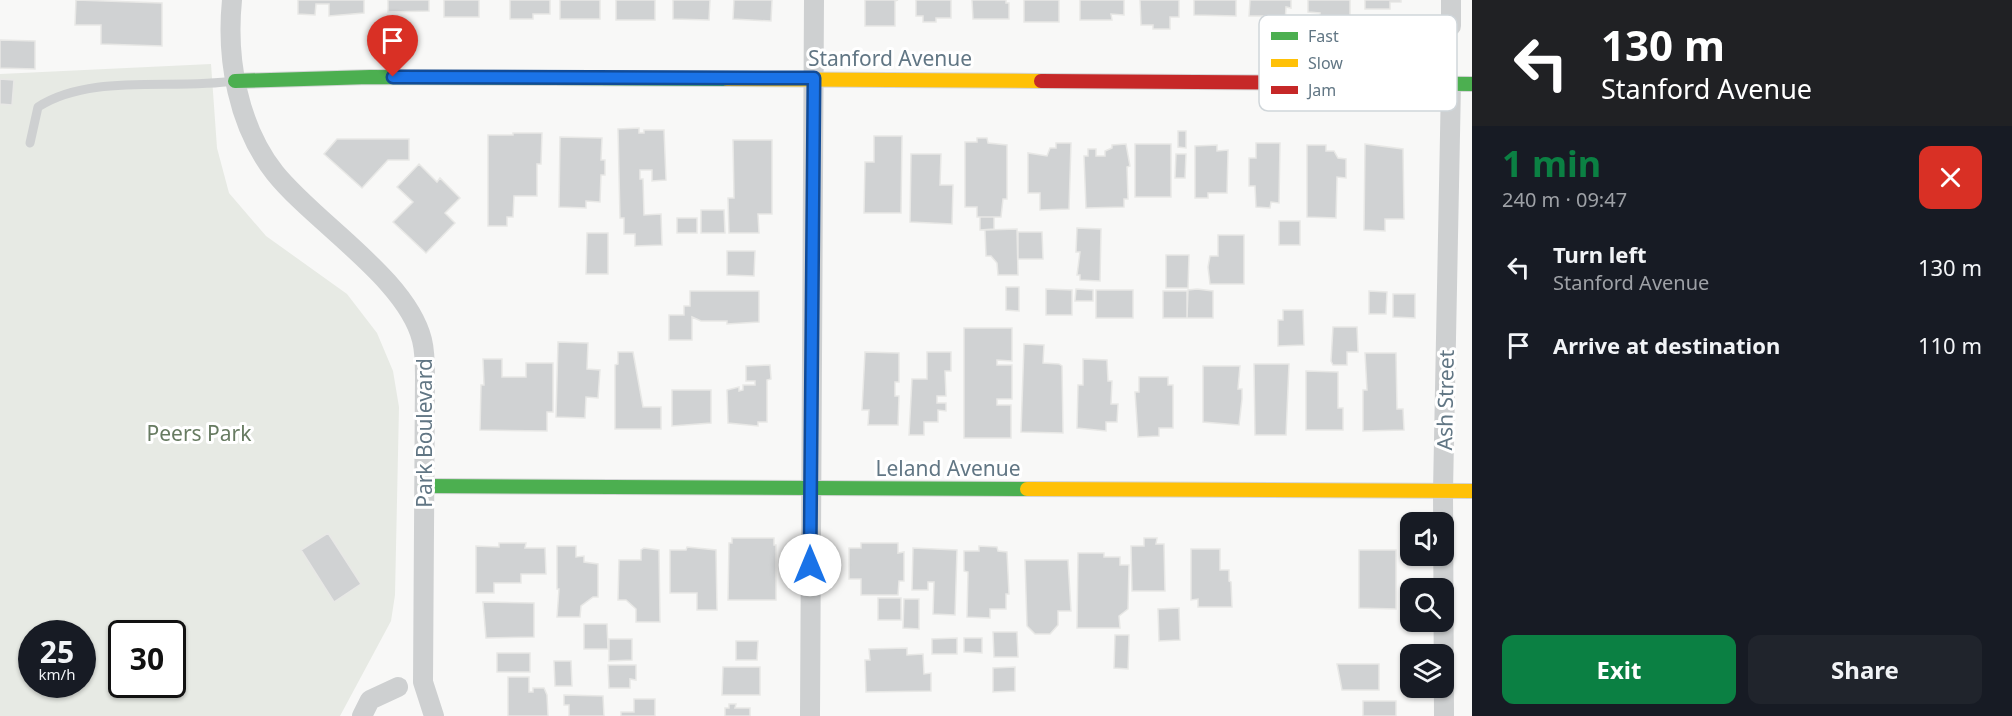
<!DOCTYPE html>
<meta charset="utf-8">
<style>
:root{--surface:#171b24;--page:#20242c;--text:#f1f3f6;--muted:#9ea1a6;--accent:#0b8043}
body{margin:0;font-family:"Noto Sans",sans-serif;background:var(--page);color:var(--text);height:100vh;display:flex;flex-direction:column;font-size:22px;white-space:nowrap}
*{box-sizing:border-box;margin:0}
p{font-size:20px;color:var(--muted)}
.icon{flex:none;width:33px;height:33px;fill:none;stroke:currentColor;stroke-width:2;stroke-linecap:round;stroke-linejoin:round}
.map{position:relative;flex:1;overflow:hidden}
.details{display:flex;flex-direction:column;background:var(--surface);width:540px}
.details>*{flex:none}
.hud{background:#202124;color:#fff;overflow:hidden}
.tools{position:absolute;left:1400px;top:512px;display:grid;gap:12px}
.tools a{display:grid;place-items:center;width:54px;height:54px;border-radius:12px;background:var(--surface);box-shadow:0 2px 4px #0004;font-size:30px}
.speed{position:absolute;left:18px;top:620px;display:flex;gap:12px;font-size:30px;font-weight:700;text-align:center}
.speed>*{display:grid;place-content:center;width:78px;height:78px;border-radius:50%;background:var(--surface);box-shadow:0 2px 4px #0004;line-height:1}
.speed small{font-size:15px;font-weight:400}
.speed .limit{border:3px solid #111;border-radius:9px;background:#fff;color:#111}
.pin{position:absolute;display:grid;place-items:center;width:51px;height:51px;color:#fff;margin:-62px -26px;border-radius:50% 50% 50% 0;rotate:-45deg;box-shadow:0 0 6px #0007}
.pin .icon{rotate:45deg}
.me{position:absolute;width:66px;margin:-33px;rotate:0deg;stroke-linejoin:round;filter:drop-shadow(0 0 4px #0008)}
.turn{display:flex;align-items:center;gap:21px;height:126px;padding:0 30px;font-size:27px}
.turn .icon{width:78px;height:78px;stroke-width:2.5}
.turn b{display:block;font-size:42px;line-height:51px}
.round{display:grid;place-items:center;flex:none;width:63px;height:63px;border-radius:12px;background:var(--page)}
.overview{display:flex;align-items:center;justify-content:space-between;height:102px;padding:0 30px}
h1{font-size:36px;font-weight:700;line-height:45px;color:var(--accent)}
.cta{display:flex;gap:12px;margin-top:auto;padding:12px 30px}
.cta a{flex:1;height:69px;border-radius:12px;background:var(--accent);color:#fff;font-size:24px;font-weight:700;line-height:69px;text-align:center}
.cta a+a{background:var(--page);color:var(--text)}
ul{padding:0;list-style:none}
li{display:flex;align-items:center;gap:18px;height:78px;padding:0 30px}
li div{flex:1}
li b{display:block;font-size:22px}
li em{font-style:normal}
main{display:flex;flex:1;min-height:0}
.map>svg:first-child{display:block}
</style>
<main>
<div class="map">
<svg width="1472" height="716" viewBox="0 0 1472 716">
<rect width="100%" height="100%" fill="#f8f8f7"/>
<path fill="#e7eae4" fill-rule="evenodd" d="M211 64 217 148 229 193 266 236 347 294 377 333 393 371 399 407 395 595 391 621 340 716H0V74ZM32 633H82V684H32ZM122 633H172V684H122Z"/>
<path fill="#d0d2d3" stroke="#e8e8e6" stroke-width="1.5" d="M76 0 162 3V46L101 44V25H75Z
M298 0H364V13L329 16V4H316L315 15 298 14Z
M388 0H429V11L388 12Z
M444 0H479V17H444Z
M510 0H550V14H533V19H510Z
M560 0H600V19H560Z
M616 0H655V20H616Z
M673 0H710L709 20 673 19Z
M734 0H772L771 21 733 19Z
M898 0 895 1V26H865V0Z
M916 0H951V18H936V22H923V16H916Z
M972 0H1006V3H1009V19H973Z
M1024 0H1059V22H1024Z
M1080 0H1124V15L1111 14 1112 20H1080Z
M1140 0H1179V17H1170V29H1153V25H1141Z
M1194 0H1236V16L1194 15Z
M1250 0H1291V8L1286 7 1285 23 1263 22V16H1249Z
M1308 0H1350V26H1320V13L1308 12Z
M1365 0H1401V2H1390V9H1365Z
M0 40 35 41V69L0 68Z
M0 79 14 80 12 105 0 104Z
M639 128V133H644V130H664L666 180 652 181V170H640V179H643L644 215 661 214 662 245 635 246V234H624V218H620L618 129Z
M1178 131H1186V148L1178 147Z
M513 133H542L541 164H537V196H514L513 217H507V226H488V135H513Z
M874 136H902L901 213H864L865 162H874Z
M560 137 602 138 601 160H605V175H601L600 202 586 201V208L559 207Z
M977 138H987L988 143 1007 145V199H1003L1001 217H977V207H965V142H977Z
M337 139H409V160H388L362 188 324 154Z
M733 140H772V214H758L759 233H729L728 198H734Z
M1056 143H1071L1069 209 1040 210V193H1028V153L1047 156 1050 148H1056Z
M1256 143H1280L1279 203 1271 202 1270 208 1256 207 1255 186H1249V158H1256Z
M1126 144 1130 166 1127 167 1128 199H1124V207L1086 208 1084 156H1088V149H1096V156H1105V151L1112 148V145Z
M1135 144H1171V197H1135Z
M1365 144 1403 149 1404 219H1385V231L1364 230Z
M1217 145V151L1228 150 1227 193H1208V198H1195V146Z
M1307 145H1326V151H1334L1338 158 1346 159V178L1337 177 1336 218 1307 217Z
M911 154H941L940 185H953L952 224 910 222Z
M1176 154H1186L1185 178H1175Z
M419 164 437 182 440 178 460 198 445 213 455 223 426 253 393 222 413 202 397 187Z
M701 210H724L725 233H701Z
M980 217H994V229L980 230Z
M677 218H697V233H677Z
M1279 221H1300V245H1279Z
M1077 228 1101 229 1100 281 1080 280V275H1077L1080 252H1076Z
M1017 229 1018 275H998L997 263 991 256H986L985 230Z
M1018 232H1042L1043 259H1018Z
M587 233H608V274H586Z
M1218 235H1244V284H1210L1208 267 1210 256H1218Z
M727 251H755L754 276 727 275Z
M1166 255H1189L1188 288H1166Z
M1006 287H1019V311L1006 310Z
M1046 289 1072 290V315H1046Z
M1076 289 1093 290V301H1075Z
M1197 289 1213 291V318H1187L1188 290Z
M1096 290H1133V318H1096Z
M690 291H759V322L727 324V321H701L692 317V340H669V315H684V306H690Z
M1163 291H1187V318H1163Z
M1369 291 1387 292 1386 314H1369Z
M1393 294H1415V318L1393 317Z
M1283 310H1303L1304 345 1278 346V320H1283Z
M1333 327H1357L1358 352H1347V365H1333L1331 361Z
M964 328H1012V361L997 360V365H1012V399H997V405H1011V438H964Z
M558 342 588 343 587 369 600 370 598 398 586 397 585 418 556 417Z
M1024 344 1044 345 1043 363 1059 364 1062 366 1063 433 1021 432Z
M618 352H633L643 407H661V429H615V365L618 364Z
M865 352 899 353V382H895V396H899L898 425H868L869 410H862Z
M927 352H951V371H945L946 396H937V403H946V411L938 410V422H924V435H909L912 379H927Z
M1365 353H1396L1397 409H1403L1404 430 1363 431V390H1367Z
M483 359H502V377H526V363H553V412H547V431L480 430 481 385H484Z
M1083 359 1107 360 1108 381H1112L1111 404H1118L1117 422H1106V431L1077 428 1078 385H1083Z
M1254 364H1289L1286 435H1255Z
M770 365 771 379 767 380V422H758V426L728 423 727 390 739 387V391L743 390V385H755V381H746V366Z
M1203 366H1240L1238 389H1242V399L1239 425 1203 422Z
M1306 371 1338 372V408H1343V430H1306Z
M1139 377H1168V385H1173V428H1159V436L1138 437 1135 392H1139Z
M672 390H711V423L672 426Z
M328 533 361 584 334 602 301 550Z
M732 538H774V545H776V600H728L729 543H732Z
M1144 538H1157L1156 544H1164L1165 591H1132L1131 546H1144Z
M499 543H526L525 548H545L546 574H521V583H494V593H476V546L499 547Z
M861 543H898V553L904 552V581H899L898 595H861V579H849V548H861Z
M557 546H576V557L584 556V562L598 564V597H593L581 606 580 617H557L559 589H557Z
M979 546 997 547 998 551 1007 552 1009 594H1006V609H990V618L967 617 968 572 964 571V551H979Z
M687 547 716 550 717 610H697V593H670V550H686Z
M644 548 659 550 660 622H636V609L626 600H618L619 560H641V550Z
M913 548 957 550 955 615 933 614 934 582H928V590H912Z
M1191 549H1220V570H1229V581L1231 582 1232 607H1198V599L1191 600Z
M1359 550H1396V609L1359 608Z
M1078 553H1104V557H1120V565H1129L1128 609 1119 616 1120 628H1077Z
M1025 560H1068L1071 611H1058V625L1050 634H1035L1027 626Z
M878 598H901V620H878Z
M904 599H919V629L903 628Z
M483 602 534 603V637L486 638Z
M1179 608 1180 640 1159 641 1158 609Z
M584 624H607L608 649H584Z
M993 632H1017L1018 657H994Z
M1115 635H1129L1128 669 1114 668Z
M957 638V654H932V639Z
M964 638H982V653L964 652Z
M609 639H632V660L609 661Z
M736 641H758L757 660H736Z
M907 648V655L923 654 924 674 931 673V691L866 692 865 660H870L869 649Z
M497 653H530V672H497Z
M554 661H571L572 686H555Z
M1337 664H1379V690H1342Z
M608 665H636V680L630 679V688H609Z
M723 667H760V695H722Z
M1015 667V691L993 692V668Z
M508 677H529V692H533V688H544L547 695 548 716H508Z
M564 695 603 696 604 716H569V705H564Z
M634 699H655V716H621V712H634Z
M1363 701H1396V716H1363Z
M729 704H736L735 708H750V716H725V708H729Z"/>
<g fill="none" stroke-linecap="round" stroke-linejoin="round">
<g stroke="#d4d5d6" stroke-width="16">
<path id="fast" d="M235 81 370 77 727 79
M1347 83 1472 84
M425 486 1027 489"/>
</g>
<g stroke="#d4d5d6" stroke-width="16">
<path id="slow" d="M727 79 1041 81
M1027 489 1472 491"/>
</g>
<g stroke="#d4d5d6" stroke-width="16">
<path id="jam" d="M1041 81 1347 83"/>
</g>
<path stroke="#ced0d1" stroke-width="9" d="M30 143 38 107C90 73 172 90 234 81"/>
<path stroke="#ced0d1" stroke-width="20" d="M232 0C226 59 238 126 275 173 315 223 407 279 422 340 425 352 425 365 425 377L423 682 434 716
M1451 26V0
M362 716 370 700 398 687
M810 716 814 0
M1444 716 1443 491 1451 84"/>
<use href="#fast" stroke="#4caf50" stroke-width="14"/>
<use href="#slow" stroke="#ffc107" stroke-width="14"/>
<use href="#jam" stroke="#c62828" stroke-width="14"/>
</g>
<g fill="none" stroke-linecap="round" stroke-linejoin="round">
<g stroke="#114b97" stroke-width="15">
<path id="route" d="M393 77 814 78 810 565"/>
</g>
<use href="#route" stroke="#1a73e8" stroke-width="10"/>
</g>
<g text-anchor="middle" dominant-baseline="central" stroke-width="6" stroke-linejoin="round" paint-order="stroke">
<g font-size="21" fill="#617684" stroke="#fff">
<text x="890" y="58">Stanford Avenue</text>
<text transform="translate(1445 400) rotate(-89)">Ash Street</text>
<text transform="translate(424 433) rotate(-90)">Park Boulevard</text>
<text x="948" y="468">Leland Avenue</text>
</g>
<g font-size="21" fill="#677b61" stroke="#fff">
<text x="199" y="433">Peers Park</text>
</g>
</g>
<rect x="1259" y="15" width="198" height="96" rx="9" fill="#fff" stroke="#d0d6da" stroke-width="1.5"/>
<rect x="1271" y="32" width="27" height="8" fill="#4caf50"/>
<rect x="1271" y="59" width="27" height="8" fill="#ffc107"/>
<rect x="1271" y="86" width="27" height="8" fill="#c62828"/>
<g font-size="16" fill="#617684">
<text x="1308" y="42">Fast</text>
<text x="1308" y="69">Slow</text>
<text x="1308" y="96">Jam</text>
</g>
</svg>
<div class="tools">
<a><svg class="icon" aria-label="sound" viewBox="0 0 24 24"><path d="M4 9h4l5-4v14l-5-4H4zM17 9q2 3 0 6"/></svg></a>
<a><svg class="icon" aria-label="search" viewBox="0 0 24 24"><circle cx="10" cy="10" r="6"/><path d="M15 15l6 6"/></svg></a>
<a><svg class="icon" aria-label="layers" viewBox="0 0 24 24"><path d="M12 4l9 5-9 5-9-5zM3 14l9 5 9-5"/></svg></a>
</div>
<div class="speed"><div>25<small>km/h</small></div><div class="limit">30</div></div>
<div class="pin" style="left:393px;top:77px;background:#d93025"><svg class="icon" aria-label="arrive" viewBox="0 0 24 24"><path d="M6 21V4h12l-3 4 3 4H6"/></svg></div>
<svg class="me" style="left:810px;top:565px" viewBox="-20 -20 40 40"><circle r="19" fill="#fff"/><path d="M0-13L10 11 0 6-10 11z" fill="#1a73e8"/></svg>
</div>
<section class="details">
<div class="hud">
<div class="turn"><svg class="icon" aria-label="left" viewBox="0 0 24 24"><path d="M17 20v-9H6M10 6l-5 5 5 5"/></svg><div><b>130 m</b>Stanford Avenue</div></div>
</div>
<div class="overview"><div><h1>1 min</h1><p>240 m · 09:47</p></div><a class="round" style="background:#d93025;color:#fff"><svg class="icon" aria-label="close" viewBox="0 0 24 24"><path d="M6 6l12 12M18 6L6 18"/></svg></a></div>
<ul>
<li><svg class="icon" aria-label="left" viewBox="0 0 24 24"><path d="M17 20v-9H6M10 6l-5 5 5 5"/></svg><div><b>Turn left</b><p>Stanford Avenue</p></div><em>130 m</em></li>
<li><svg class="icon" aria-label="arrive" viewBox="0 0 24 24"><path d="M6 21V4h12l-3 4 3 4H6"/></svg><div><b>Arrive at destination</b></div><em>110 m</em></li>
</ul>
<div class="cta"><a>Exit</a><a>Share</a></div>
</section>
</main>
